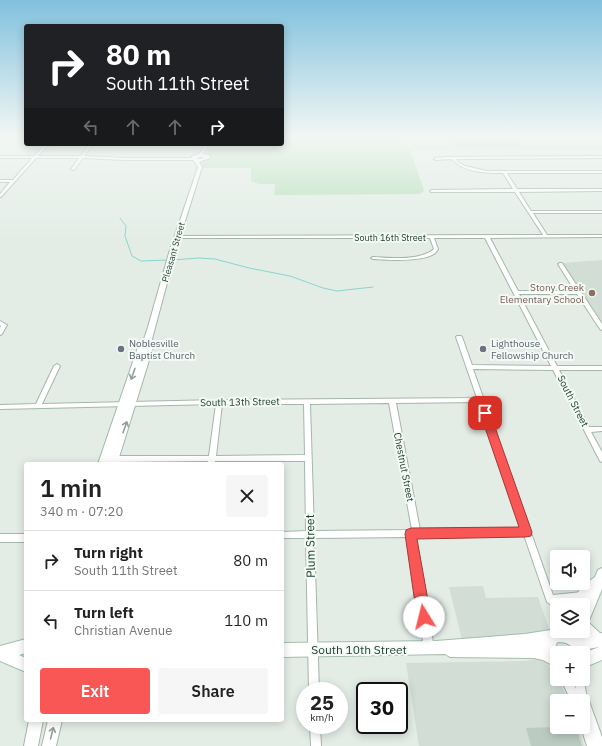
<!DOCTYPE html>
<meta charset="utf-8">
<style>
:root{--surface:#fff;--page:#f6f6f6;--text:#222;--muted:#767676;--line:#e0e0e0;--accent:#f95755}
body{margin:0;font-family:"IBM Plex Sans",sans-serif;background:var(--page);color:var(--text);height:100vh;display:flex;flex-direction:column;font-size:15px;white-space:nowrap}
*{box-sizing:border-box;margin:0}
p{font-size:13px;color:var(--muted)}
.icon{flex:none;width:22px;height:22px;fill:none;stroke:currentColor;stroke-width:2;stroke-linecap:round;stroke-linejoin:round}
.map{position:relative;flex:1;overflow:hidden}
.panel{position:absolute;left:24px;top:462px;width:260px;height:260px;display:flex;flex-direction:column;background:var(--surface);border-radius:4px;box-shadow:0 2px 10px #0003}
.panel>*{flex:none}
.hud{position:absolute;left:24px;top:24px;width:260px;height:122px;border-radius:4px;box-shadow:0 2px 10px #0003;background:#202124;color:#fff;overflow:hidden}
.fabs{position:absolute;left:550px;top:550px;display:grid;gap:8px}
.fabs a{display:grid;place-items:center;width:40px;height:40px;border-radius:4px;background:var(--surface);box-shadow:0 2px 10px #0003;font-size:20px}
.speed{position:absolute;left:296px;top:682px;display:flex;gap:8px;font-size:20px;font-weight:700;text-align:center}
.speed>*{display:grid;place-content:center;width:52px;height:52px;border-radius:50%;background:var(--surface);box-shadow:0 2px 10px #0003;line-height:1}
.speed small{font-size:10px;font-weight:400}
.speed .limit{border:2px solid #111;border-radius:6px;background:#fff;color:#111}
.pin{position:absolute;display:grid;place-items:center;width:34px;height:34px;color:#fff;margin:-17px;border-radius:8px;box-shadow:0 2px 6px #0006}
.me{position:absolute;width:44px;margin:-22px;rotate:351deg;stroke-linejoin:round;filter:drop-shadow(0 0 3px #0008)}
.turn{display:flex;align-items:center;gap:14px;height:84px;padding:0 16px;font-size:18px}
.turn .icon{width:52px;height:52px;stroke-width:2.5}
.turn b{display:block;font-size:28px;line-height:34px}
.lanes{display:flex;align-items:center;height:38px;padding:0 16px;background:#0003;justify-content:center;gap:20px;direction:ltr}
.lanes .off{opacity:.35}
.round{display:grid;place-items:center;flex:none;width:42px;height:42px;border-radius:4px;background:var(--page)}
.head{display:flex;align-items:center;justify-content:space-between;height:68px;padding:0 16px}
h1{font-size:24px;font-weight:600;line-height:30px}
.primary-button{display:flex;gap:8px;margin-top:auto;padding:8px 16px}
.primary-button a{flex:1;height:46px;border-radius:4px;background:var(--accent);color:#fff;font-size:16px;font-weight:600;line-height:46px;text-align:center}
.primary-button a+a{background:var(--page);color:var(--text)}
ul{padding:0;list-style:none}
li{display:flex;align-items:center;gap:12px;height:60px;padding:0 16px;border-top:1px solid var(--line)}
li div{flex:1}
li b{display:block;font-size:15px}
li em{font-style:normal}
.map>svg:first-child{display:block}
</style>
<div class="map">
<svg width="602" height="746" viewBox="0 0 602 746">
<rect width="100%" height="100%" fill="#e3ede6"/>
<path fill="#d1ddd5" d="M405 136H602V150L410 151Z
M602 260V322L562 263Z
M483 586 486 598 538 597 550 631 541 634 462 640 449 587Z
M536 659 545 662 554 671 569 701H557V727H578L584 746H419L406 663 525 661Z"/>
<path fill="#bae0bc" d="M282 136H405L424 190 423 192 419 194 274 195 275 184H259L251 181V168H202L203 162 209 159 207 153 209 144H282Z"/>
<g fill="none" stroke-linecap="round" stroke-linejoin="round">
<path stroke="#88d5cf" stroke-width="1" d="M120 218 126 226 125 236 132 256 141 261 168 260
M172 260 199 258 215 259 249 268 290 276 323 288 337 291 373 287"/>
</g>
<path fill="#bbcbc1" d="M442 136H514L522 146H452L450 142H445Z
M558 727 576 728 582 746H531L526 728Z"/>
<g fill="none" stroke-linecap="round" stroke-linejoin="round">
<g stroke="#a5b6ac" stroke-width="2">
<path id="minor" d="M45 144H49L38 156H81L89 144H93L84 156 125 158H193L195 159 193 160H125L83 158 74 170H73L71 169 79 158H36L1 197H0V194L10 182H0V180H13L32 158H0V156H34Z
M602 156V158L456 159 458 162 465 166 487 171H602V173H507L517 189H602V191L519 192 531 211H602V213H533L547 235H602V237L490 238 518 291H575L558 264 560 263H562L602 324V330L600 329 577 294H519L557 366H602V370H559L589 427H602V431L591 432 602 452V462L600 461 553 370 473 369 553 595 582 592 585 593 586 596 585 599 582 600 561 602 562 605H557V609L547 602 524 535 415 537 434 648 432 651 429 653 426 651 424 648 408 537 314 538 319 691H309L306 538H282V532L306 531 305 461H215V464H207L208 461 114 462 112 461 110 459 112 457 114 456H209L216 404 0 409V405L36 404 54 366 57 364 60 366 42 404 219 400 477 398 456 337 457 336H461L462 337 472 365 551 366 485 238H434L438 249C438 250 435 253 434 254 421 262 388 260 373 259L371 258 373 257C389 258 421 261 434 249L430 238H177L175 237 177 236 543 235 515 192H431L430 191 432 190 513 189 503 173C487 173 463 173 452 159L436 160 434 159 435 158 445 157ZM478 402 522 529 420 530 396 403ZM389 403 412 530 314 531 310 404ZM222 404H304L305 455 216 456Z
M0 321 7 325 2 334 0 335V328L1 326 0 325Z
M0 534H26V542H0Z
M583 677 586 693 602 737V746H587L581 727H583V701H571L561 679H571L576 689 574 679H583Z
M310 725H320L321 746H311Z"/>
</g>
<g stroke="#a5b6ac" stroke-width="2">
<path id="tertiary" d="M205 144H209L203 154 209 155 210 158 199 162 202 167 175 253 152 339 154 344 117 464H98L138 347 144 339 148 327 169 253 198 167 194 161 191 159 192 156C200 154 202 151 205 144ZM201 157H205L200 159 196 158Z
M583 619 587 621 602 635V644L598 646 594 644 581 631H583Z
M29 720H43L38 746H24Z
M48 720H62L56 746H42Z"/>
</g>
<g stroke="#a3bdae" stroke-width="2">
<path id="secondary" d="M602 568V589L588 623 583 625V605H570L582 586 595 577 598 570Z
M583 626 586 631 585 636 602 633V660L583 668V653H576C572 645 567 642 558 642L556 644 558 653H557V665L554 666 543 660 534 658 450 657 445 654 282 657V643L436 641 525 634 557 629V631H583ZM599 647 589 651 588 649Z
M26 639V653L19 655 26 658V672L0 661V646Z"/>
</g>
<use href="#minor" fill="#fff" fill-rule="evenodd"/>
<use href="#tertiary" fill="#fff" fill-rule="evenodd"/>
<use href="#secondary" fill="#fff" fill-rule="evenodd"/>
</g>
<defs><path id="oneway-shaft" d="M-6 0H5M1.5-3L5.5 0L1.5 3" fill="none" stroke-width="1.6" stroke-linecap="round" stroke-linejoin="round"/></defs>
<g stroke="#90a098">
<use href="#oneway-shaft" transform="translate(133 374) rotate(109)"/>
<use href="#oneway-shaft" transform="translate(125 427) rotate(-71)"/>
<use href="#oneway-shaft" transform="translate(52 733) rotate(-76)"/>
</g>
<linearGradient id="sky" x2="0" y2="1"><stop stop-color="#81c1de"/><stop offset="0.57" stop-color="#f2f7f4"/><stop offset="1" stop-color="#f2f7f4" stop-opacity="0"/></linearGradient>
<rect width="602" height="240" fill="url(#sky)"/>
<path fill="#f95755" stroke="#a23937" d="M485 410 490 413 532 532 531 536 526 537 417 539 431 617 429 621 424 623 419 621 417 617 405 534 406 530 411 528 519 527 480 413Z"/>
<circle fill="#8d6e63" stroke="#f3faf5" stroke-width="1.5" cx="592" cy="293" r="4"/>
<g fill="#6b7280" stroke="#f3faf5" stroke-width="1.5">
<circle cx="121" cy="349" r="4"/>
<circle cx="483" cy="349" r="4"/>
</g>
<g text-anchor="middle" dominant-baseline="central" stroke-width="4" stroke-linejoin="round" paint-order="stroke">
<g font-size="9" fill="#214031" stroke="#f3faf5">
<text x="390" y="237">South 16th Street</text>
<text transform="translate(173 252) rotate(-74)">Pleasant Street</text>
</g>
<g font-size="10" fill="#785e54" stroke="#f3faf5" text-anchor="end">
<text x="584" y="287">Stony Creek<tspan x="584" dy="12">Elementary School</tspan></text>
</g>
<g font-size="10" fill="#5b616d" stroke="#f3faf5" text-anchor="start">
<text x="129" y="343">Noblesville<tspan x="129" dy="12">Baptist Church</tspan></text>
<text x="491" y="343">Lighthouse<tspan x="491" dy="12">Fellowship Church</tspan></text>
</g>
<g font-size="10" fill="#214031" stroke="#f3faf5">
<text transform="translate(573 401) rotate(63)">South Street</text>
<text transform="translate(240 402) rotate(-1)">South 13th Street</text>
<text transform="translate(404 467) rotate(79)">Chestnut Street</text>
</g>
<g font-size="12" fill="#214031" stroke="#f3faf5">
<text transform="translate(310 546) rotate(-91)">Plum Street</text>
<text x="359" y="649">South 10th Street</text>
</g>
</g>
</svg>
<div class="fabs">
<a><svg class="icon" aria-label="sound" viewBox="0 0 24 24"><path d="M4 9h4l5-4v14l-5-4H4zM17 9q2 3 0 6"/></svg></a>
<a><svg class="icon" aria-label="layers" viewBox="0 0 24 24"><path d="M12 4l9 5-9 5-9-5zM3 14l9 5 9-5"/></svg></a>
<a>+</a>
<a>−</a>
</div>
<div class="speed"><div>25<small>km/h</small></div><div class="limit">30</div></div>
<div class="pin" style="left:485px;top:413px;background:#d93025"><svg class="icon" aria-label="arrive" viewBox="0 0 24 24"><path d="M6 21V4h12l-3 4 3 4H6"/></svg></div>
<svg class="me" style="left:424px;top:617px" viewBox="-20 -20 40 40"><circle r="19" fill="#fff"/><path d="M0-13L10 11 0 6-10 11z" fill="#f95755"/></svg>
<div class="hud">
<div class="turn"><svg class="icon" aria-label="right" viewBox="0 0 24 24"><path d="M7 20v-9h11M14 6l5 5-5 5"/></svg><div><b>80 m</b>South 11th Street</div></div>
<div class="lanes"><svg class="icon off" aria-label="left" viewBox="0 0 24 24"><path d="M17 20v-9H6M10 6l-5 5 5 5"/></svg><svg class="icon off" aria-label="ahead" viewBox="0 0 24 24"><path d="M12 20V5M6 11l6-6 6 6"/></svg><svg class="icon off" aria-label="ahead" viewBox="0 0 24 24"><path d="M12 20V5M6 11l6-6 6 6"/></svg><svg class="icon" aria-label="right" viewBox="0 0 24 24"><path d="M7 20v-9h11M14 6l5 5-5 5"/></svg></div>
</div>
<section class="panel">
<div class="head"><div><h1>1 min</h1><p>340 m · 07:20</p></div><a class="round"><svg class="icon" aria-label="close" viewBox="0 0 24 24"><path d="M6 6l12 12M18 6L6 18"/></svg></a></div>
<ul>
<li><svg class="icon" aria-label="right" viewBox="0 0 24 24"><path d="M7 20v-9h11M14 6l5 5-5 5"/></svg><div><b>Turn right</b><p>South 11th Street</p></div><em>80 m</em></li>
<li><svg class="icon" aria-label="left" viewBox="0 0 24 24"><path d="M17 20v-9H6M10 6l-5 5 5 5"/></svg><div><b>Turn left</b><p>Christian Avenue</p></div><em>110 m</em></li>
</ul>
<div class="primary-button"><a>Exit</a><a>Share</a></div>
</section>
</div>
